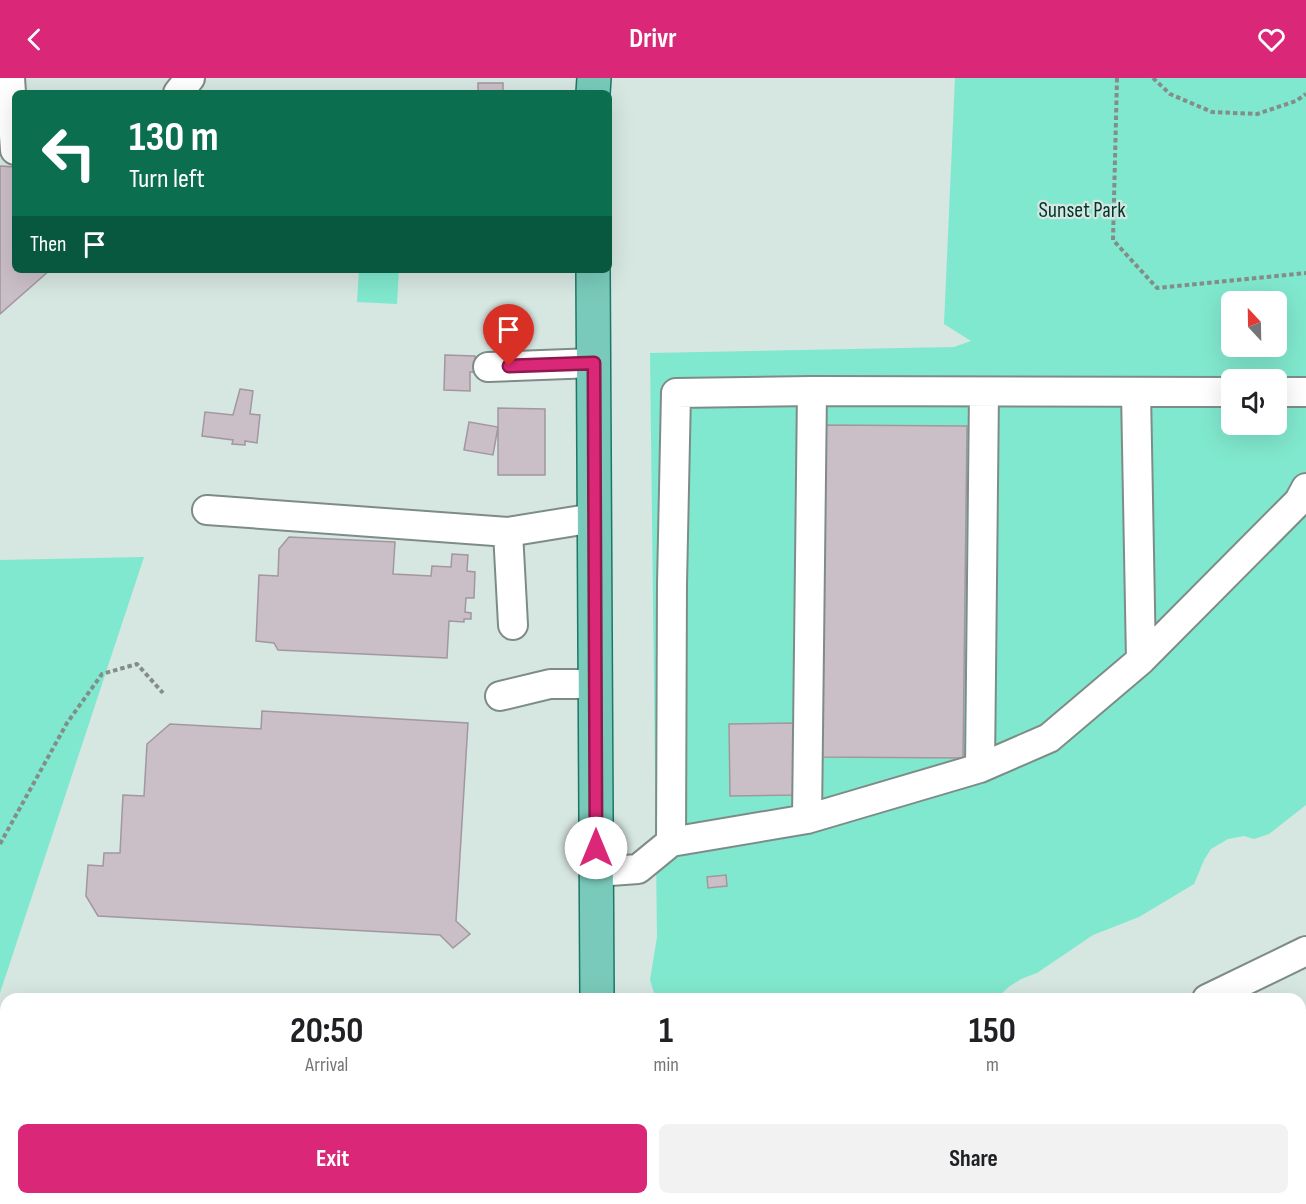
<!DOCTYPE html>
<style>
:root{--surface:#fff;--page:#f2f2f2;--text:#202124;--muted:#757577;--accent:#db2777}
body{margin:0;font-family:"Sofia Sans Condensed",sans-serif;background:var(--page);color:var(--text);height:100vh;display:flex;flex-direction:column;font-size:22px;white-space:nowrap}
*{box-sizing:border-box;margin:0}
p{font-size:20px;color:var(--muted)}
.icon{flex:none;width:33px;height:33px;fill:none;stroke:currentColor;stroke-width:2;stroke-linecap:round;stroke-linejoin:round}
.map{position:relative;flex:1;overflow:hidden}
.panel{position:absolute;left:0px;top:915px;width:1306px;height:212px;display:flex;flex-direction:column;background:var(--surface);border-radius:18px 18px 0 0;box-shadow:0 6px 24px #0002}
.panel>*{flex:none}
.hud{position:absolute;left:12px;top:12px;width:600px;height:183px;border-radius:9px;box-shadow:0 6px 24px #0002;background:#0b6e4f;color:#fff;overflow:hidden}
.needle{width:39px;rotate:338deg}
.buttons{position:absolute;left:1221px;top:213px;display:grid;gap:12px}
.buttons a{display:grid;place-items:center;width:66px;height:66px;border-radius:9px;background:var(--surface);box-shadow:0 6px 24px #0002;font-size:30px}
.pin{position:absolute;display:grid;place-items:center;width:51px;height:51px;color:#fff;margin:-62px -26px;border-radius:50% 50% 50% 0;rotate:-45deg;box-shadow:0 0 6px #0007}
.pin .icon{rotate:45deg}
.me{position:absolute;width:66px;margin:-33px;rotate:0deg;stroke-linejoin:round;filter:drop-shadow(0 0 4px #0008)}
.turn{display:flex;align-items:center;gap:21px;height:126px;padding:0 18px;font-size:27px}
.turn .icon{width:78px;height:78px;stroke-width:2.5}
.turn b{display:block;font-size:42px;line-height:51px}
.then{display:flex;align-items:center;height:57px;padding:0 18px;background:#0003;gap:12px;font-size:22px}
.eta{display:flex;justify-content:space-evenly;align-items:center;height:102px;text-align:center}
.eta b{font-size:36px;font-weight:700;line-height:42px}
.primary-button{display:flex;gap:12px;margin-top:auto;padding:12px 18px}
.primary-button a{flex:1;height:69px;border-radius:9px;background:var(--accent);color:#fff;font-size:24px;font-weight:700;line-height:69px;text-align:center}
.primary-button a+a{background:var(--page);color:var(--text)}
header{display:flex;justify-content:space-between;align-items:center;height:78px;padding:0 18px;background:var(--accent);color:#fff;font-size:27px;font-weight:700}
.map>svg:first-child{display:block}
</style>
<header><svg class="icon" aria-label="back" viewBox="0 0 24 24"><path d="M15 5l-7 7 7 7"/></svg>Drivr<svg class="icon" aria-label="heart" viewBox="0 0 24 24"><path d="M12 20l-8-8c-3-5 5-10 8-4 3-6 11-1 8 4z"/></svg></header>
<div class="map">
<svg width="1306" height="1126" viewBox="0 0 1306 1126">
<rect width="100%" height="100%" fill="#d6e6e1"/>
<path fill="#80e8ce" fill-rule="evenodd" d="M955 0H1306V727L1269 756 1254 761 1244 758 1228 761 1211 771 1204 782 1194 806 1139 839 1093 857 1037 895 1021 901 1010 908 1002 915 999 921H656L650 902 657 859 650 275 954 269 971 263 944 246ZM1232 224H1276V268H1232ZM1232 302H1276V346H1232Z
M359 192H399L397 226 357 224Z
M144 479 0 915V482Z"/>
<path fill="#cbbfc7" stroke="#a3979f" stroke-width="1.5" d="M478 5H503V15H478Z
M0 88 15 89V192H50L0 236Z
M445 277 475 278V294H470V313L444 312Z
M240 311 253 313 250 336 260 337 257 365 245 363V367L232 366 233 362 202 358 205 334 233 337Z
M498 330 545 331V397H498Z
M469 344 498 349 493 377 464 372Z
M823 347 967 348 963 680 819 679Z
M289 459 395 464 393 496 431 498 432 488 451 489 452 476 468 477 467 493 475 494 474 520H466L465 534 471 535V541H464V544L449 543 447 580 278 572 274 565 256 563 259 497 278 498 279 471Z
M262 633 468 645 456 843 470 856 453 870 440 857 98 838 86 818 88 787 103 788 104 775H120L123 717 144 718 147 666 170 646 261 651Z
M795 645 796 717 730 718 729 646Z
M726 797 727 808 708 810 707 799Z
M1303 934 1306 941V990L1300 993V936Z
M31 1120H142L141 1126H59L35 1125Z
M367 1120H508V1126H367Z
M688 1120H735V1126H688Z
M768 1120H807V1126H771V1125H768Z
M823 1120H864V1126H823Z
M877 1120H924L925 1126H878Z
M943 1120H985L987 1126H944Z"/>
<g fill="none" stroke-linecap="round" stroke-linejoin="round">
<g stroke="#7e8c88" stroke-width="32">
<path id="minor" d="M10 0 15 72
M178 15 190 0
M488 289 594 285
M1136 314 1141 582
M1276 314H1306
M207 432 508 454
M513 547 508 454 594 440
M500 618 550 606H595
M980 690 984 314
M807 741 812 313
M671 764 672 506 676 315 812 313 1232 314
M596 794 638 791 671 764 807 741 980 690 1049 660 1141 582 1299 423 1306 410
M1207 921 1306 873
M1293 1120 1295 1126"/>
</g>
<g stroke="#1d7765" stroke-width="36">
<path id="major" d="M593 15 594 0
M593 192 597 921
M1300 1082 1306 1079
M598 1120V1126
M1209 1126 1220 1120"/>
</g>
<path stroke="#838e8a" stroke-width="4" stroke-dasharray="4.5 3" stroke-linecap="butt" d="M1117 0 1113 162 1157 210 1306 195
M1153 0 1170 16 1212 34 1257 36 1296 23 1306 16
M0 766 67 645 102 596 137 586 163 615"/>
<use href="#minor" stroke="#fff" stroke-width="28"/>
<use href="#major" stroke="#79caba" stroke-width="33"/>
</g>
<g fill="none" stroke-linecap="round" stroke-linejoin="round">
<g stroke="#8e194d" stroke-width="15">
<path id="route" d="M509 288 594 285 596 770"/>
</g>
<use href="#route" stroke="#db2777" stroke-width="10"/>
</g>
<g text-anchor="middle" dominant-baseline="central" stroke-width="4.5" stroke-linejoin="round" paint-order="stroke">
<g font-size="22" fill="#00362b" stroke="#d6e6e1">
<text x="1082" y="132">Sunset Park</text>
</g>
</g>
</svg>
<div class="buttons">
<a><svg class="needle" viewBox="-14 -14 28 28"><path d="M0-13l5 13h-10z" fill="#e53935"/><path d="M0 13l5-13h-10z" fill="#757577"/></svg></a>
<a><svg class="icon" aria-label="sound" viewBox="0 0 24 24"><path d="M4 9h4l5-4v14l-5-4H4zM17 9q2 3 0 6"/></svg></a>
</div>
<div class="pin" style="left:509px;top:288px;background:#d93025"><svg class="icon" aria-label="arrive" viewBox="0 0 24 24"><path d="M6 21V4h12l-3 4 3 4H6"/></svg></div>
<svg class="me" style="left:596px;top:770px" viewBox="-20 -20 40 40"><circle r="19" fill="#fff"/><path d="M0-13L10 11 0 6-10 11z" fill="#db2777"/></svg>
<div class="hud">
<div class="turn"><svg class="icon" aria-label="left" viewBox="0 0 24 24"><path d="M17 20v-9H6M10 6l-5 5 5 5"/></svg><div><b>130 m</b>Turn left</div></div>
<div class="then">Then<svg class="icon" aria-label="arrive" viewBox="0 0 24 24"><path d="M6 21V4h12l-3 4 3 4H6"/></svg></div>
</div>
<section class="panel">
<div class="eta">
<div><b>20:50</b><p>Arrival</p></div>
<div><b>1</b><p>min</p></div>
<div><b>150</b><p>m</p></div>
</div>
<div class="primary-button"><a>Exit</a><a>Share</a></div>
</section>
</div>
